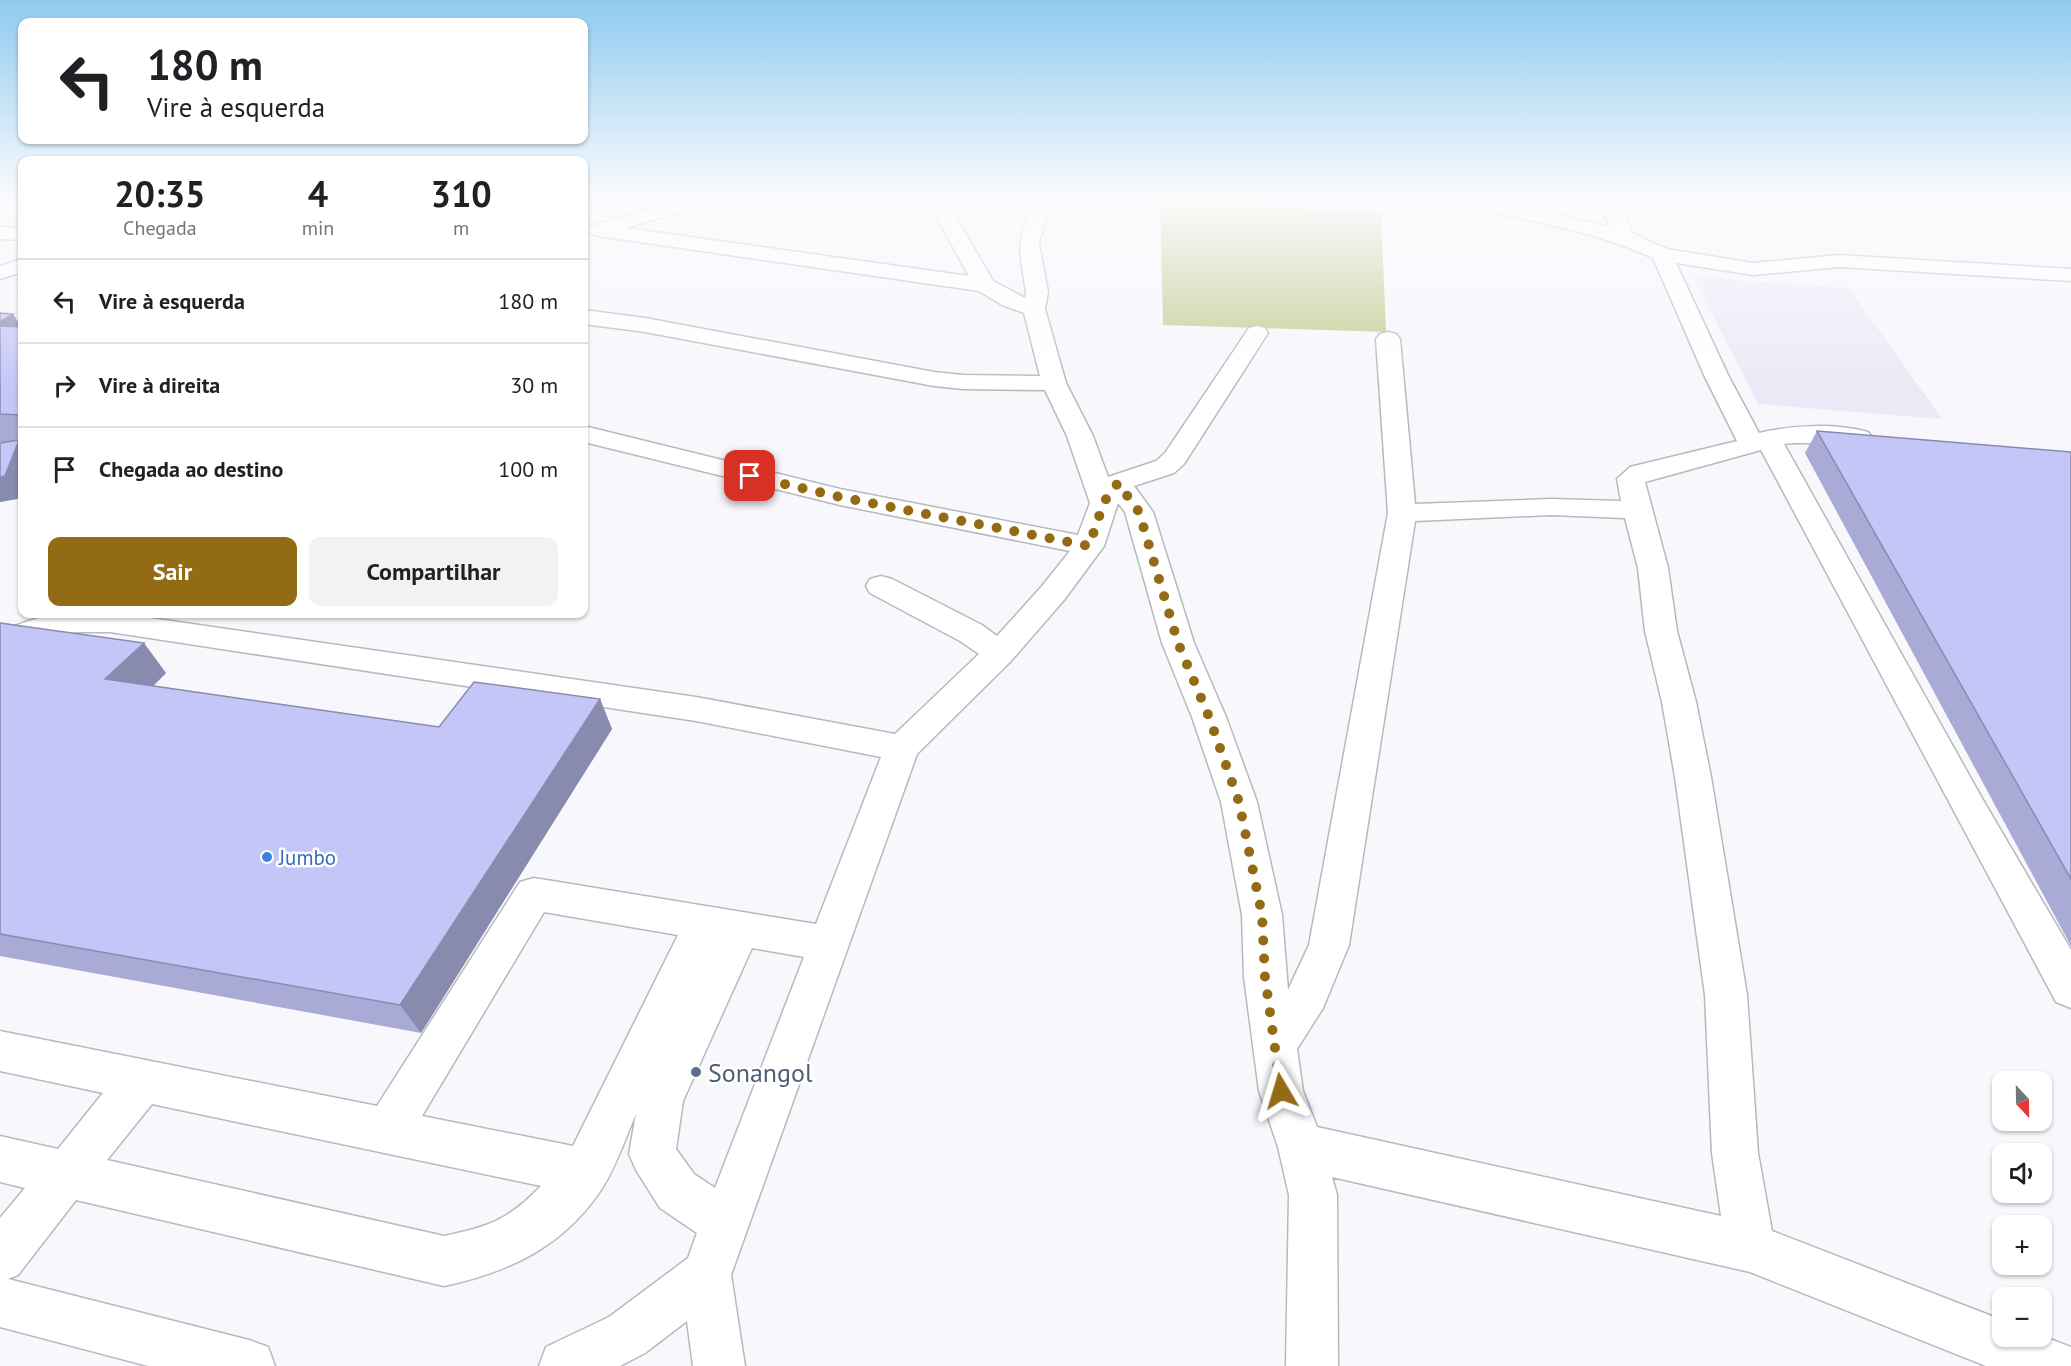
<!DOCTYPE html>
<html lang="pt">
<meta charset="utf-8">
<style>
:root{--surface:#fff;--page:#f2f2f2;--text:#202124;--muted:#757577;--line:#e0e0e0;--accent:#946b15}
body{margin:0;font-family:"PT Sans",sans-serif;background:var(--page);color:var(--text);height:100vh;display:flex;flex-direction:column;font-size:22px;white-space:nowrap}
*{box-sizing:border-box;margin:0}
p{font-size:20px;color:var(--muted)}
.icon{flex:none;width:33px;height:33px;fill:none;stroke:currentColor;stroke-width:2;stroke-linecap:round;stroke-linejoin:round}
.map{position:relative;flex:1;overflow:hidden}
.panel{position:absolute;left:18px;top:156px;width:570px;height:462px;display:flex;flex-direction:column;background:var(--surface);border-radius:12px;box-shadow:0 2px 4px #0004}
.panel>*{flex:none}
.top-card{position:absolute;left:18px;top:18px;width:570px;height:126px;border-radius:12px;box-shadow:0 2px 4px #0004;background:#fff;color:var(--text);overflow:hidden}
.needle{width:39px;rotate:158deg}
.fabs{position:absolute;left:1992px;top:1071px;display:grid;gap:12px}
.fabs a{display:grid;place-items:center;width:60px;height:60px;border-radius:12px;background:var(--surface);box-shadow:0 2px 4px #0004;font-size:30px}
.pin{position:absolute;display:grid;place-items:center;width:51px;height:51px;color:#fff;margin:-26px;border-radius:12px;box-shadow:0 3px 9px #0006}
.me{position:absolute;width:66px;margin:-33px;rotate:353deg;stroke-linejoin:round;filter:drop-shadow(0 0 4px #0008)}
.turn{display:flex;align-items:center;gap:21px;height:126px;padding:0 30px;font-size:27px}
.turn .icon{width:78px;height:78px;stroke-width:2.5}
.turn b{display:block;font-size:42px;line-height:51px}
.eta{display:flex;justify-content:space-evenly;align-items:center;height:102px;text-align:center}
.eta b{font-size:36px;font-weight:600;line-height:42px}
.primary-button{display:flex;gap:12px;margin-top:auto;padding:12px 30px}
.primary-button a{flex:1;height:69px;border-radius:12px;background:var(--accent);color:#fff;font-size:24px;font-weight:600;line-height:69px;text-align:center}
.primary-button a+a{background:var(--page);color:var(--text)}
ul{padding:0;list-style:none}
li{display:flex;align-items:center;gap:18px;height:84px;padding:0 30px;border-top:2px solid var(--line)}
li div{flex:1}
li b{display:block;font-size:22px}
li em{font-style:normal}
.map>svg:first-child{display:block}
</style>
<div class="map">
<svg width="2071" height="1366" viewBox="0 0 2071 1366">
<rect width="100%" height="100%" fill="#f7f7fc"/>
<path fill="#e9eaf6" d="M1693 277 1849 288 1942 419 1758 404Z"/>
<path fill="#c0cc8d" d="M1160 198 1381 213 1386 332 1163 325Z"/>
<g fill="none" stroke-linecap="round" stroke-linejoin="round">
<g stroke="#b8b9bd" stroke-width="3">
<path id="minor" d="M684 198H714L712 202 626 228 969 276 926 198H945L993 281 1025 298 1026 292C1019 245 1014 241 1039 198H1058L1044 224 1039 243 1048 292 1045 309 1066 383 1093 436 1108 477 1156 461 1165 453 1249 328 1257 326 1265 328 1268 333 1184 464 1174 473 1134 486 1153 512 1194 643 1226 717 1257 802 1282 915 1288 990 1309 945 1388 513 1376 339 1380 334 1388 332 1396 334 1400 339 1415 504 1551 499 1621 501 1617 479 1630 467 1737 441 1704 375 1653 258C1585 227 1520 220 1448 202L1446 198H1484L1610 227 1598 198H1617L1632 233 1667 249 1753 263 1839 255 2071 269V281L1839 267 1753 275 1676 263 1728 375 1759 433C1793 425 1834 423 1868 432L1872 437 1868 442C1844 449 1811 440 1784 444L1983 800 2071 950V1008L2056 1002 1761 450 1645 482 1668 568 1677 631 1696 702 1711 777 1747 995 1758 1153 1772 1231 2002 1320V1336H2042L2071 1347V1366H1986L1750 1272 1332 1177 1337 1195 1338 1366H1286L1289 1195 1278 1147 1259 1091 1244 977 1242 915 1221 802 1192 717 1162 643 1125 512 1118 503 1104 546 1064 600 1011 661 917 754 731 1275 745 1366H693L687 1321 645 1353 620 1366H539L546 1347 609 1317 688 1258 697 1233 660 1208 636 1170 629 1154 636 1114C625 1139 616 1167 601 1190 563 1247 509 1272 444 1286L76 1200 18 1275 8 1279 249 1340 268 1347 275 1366H148L0 1327V1218L25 1188 0 1182V1136L58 1149 103 1093 0 1071V1031L377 1106 520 882 534 878 816 924 881 757 696 721 110 632H79L53 635 0 658V633C43 610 77 614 123 614L696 697 895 734 979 654 960 641 870 593 866 586 870 579 881 576 892 579 982 625 997 636 1042 586 1070 551 840 505 584 442V426L840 489 1078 535 1090 503 1067 436 1045 390 963 389 934 386 645 332 584 324V310L645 318 934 372 963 375 1040 376 1024 313 1002 305 979 291 598 236 591 234 588 230 591 226ZM1551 515 1625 518 1638 568 1645 631 1662 702 1675 777 1705 995 1712 1153 1721 1216 1317 1127 1303 1091 1297 1049 1323 1008 1349 945 1415 521ZM544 912 678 935 573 1146 422 1116ZM752 948 804 957 715 1188 694 1174 676 1149 683 1101ZM152 1104 541 1186C508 1220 489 1227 444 1236L107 1160Z
M1262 198H1281L1283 202 1280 206H1266Z
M0 227 22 228V240L0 239Z
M22 259V272L0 279V266Z"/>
</g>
<use href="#minor" fill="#fff" fill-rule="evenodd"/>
</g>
<path fill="#a9aad5" d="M0 313 22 327V443L21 442 22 498 0 502V443L7 442H0Z
M1817 431 2071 452V946L1805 453Z
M0 623 166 673 153 686 439 727 600 699 612 729 421 1033 0 956Z"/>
<path fill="#898bae" d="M13 314 22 328 0 335V322Z
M19 440 22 445V498L0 502V477Z
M144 643 166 673 130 709 105 679Z
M600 699 612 729 421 1033 400 1005Z"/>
<path fill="#c4c6f8" stroke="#898bae" stroke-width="1.5" d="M0 313 13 314 0 322Z
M0 326 22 327V415L0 414Z
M1817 431 2071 452V879Z
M19 440 5 476 0 477V443Z
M0 623 144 643 105 679 439 727 474 682 600 699 400 1005 0 934Z"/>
<linearGradient id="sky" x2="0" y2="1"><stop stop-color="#8ecaee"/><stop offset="0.51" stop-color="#fbfbfe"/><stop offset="1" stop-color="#fbfbfe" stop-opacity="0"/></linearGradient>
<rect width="2071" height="389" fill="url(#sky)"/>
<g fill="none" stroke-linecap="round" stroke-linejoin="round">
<path stroke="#946b15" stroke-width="10" stroke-dasharray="0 18" d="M750 476 840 497 1089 546 1104 502 1118 483 1139 512 1178 643 1209 717 1239 802 1262 915 1265 977 1281 1091"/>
</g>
<circle fill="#3f7fe0" stroke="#fff" stroke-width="2" cx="267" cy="857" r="6"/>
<circle fill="#5c6f8a" stroke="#fff" stroke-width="2" cx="696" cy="1072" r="6"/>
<g text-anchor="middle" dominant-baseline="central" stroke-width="5" stroke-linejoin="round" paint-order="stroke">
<g font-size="21" fill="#366cbe" stroke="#fff" text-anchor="start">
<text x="279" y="857">Jumbo</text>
</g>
<g font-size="26" fill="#4e5e75" stroke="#fff" text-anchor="start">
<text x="708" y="1072">Sonangol</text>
</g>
</g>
</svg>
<div class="fabs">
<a><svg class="needle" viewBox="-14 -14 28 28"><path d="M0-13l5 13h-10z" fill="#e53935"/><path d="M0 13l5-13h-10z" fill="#757577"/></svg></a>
<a><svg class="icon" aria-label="sound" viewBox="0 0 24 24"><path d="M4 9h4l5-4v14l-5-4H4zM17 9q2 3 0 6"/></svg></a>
<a>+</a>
<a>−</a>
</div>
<div class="pin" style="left:750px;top:476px;background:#d93025"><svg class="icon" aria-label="arrive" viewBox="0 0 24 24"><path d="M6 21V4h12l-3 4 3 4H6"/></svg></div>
<svg class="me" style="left:1281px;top:1091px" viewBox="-20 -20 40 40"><path d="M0-17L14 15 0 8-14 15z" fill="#946b15" stroke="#fff" stroke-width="4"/></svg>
<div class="top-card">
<div class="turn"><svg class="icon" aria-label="left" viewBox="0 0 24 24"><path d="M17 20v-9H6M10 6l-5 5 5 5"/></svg><div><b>180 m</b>Vire à esquerda</div></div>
</div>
<section class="panel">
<div class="eta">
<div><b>20:35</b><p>Chegada</p></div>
<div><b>4</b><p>min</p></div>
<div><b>310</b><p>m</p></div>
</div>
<ul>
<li><svg class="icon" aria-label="left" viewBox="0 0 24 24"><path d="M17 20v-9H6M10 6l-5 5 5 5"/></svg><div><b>Vire à esquerda</b></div><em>180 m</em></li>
<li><svg class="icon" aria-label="right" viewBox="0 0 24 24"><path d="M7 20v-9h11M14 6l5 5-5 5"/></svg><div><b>Vire à direita</b></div><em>30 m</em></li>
<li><svg class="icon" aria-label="arrive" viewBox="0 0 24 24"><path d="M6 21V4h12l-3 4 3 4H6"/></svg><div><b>Chegada ao destino</b></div><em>100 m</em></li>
</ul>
<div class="primary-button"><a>Sair</a><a>Compartilhar</a></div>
</section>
</div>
